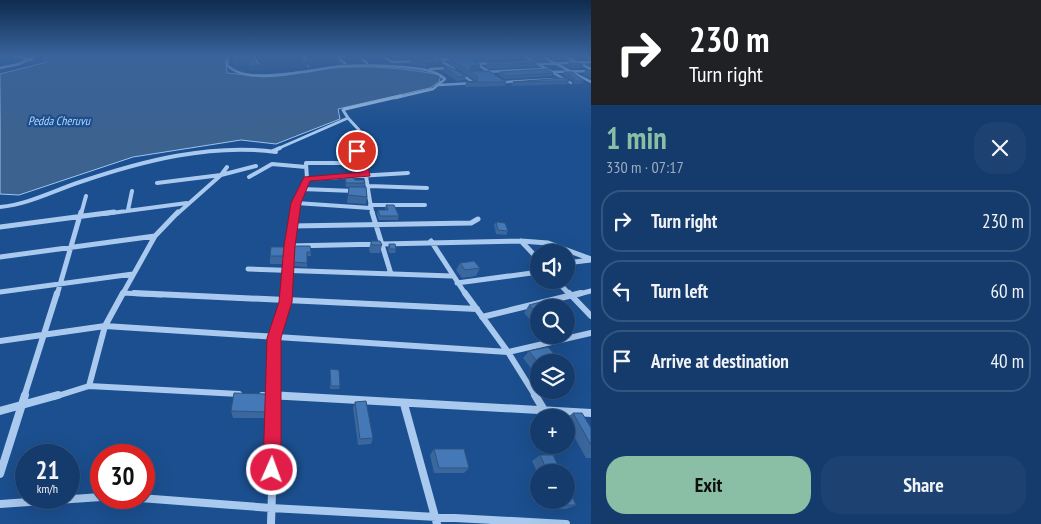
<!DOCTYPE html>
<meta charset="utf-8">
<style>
:root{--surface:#143b6b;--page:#1d4271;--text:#f1f3f6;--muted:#9dadc1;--line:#33557e;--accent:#8abfa5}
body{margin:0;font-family:"PT Sans Narrow",sans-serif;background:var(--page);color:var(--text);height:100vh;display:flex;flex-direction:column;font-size:19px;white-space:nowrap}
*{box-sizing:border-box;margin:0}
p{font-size:16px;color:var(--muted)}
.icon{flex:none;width:28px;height:28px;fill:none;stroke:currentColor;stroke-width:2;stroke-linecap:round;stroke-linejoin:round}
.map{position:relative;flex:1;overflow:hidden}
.drawer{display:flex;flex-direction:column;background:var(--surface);width:450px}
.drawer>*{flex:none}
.guide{background:#202124;color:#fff;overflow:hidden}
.buttons{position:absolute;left:530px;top:244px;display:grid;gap:10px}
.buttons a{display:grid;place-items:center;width:45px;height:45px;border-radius:50%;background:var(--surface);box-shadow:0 5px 20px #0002,0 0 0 1px var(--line);font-size:25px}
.speed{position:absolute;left:15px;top:444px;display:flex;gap:10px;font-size:25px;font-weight:700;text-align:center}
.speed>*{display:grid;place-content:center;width:65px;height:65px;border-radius:50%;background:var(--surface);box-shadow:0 5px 20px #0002,0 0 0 1px var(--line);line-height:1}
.speed small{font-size:12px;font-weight:400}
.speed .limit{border:8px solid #d22;background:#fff;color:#111}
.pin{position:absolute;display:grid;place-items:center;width:42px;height:42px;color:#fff;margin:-21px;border:2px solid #fff;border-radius:50%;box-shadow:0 1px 5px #0007}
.me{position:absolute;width:55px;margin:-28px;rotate:2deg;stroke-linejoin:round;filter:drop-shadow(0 0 4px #0008)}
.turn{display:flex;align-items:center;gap:18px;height:105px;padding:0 15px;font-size:22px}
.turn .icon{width:65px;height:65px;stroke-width:2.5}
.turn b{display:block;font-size:35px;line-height:42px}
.round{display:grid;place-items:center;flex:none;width:52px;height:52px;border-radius:20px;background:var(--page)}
.overview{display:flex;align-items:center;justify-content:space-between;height:85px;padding:0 15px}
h1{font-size:30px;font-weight:700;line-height:38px;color:var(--accent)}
.cta{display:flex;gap:10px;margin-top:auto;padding:10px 15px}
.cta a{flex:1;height:58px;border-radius:20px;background:var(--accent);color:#111;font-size:20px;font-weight:700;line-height:58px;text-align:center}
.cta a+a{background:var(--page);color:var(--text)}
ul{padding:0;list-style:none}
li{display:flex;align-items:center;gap:15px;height:62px;margin:0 10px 8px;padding:0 5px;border:2px solid var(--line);border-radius:20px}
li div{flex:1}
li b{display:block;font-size:19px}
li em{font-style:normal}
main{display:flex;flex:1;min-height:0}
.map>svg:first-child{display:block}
</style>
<main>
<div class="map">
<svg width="591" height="524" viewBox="0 0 591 524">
<rect width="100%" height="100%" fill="#1b4f8f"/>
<path fill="#3c6290" stroke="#9cc4f0" d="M43 56H225L227 73C264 78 294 72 330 68 368 65 404 68 441 75L439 82 430 88 338 109 340 119 276 144 241 140 133 157 19 195 0 194V74L47 62Z"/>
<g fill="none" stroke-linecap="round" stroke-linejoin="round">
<path stroke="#a9c9ee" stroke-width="2.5" d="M15 56 32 60
M228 56 227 65C248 88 315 68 343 66 367 65 390 65 413 68 423 69 438 72 445 79L433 89 395 98
M253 56 259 66H263
M303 56 308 66
M359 56 367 63
M382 56 392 62 416 61
M433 56 454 69
M463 56 488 71
M524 56 571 83
M541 56 591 82
M564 56 591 69
M586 56 591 58
M331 58 347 56
M337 58 345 63
M434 60 456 59
M476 64 492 63
M538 64 591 62
M0 68 19 64 36 56
M430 69 449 68
M484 72 546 69
M552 72 591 71
M504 82 556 79
M439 85 474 83 461 74"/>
<path stroke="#a9c9ee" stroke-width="3" d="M348 118 359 130 357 149
M277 149 348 118 343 110 345 109 401 96"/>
<path stroke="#a9c9ee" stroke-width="4" d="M356 148C369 169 366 191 373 214
M273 151 280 148
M227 167 221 175 256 166
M249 177 272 164 306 167
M307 179 408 173
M157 183 221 175 177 214
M369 186 427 188
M302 189 354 191
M296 203 370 208
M370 205H425
M0 207C29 204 53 191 80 182 142 161 211 143 276 152
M128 210 132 191
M81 214 86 196
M104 214 187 203
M294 214 296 203 307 179 306 163H363"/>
<path stroke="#a9c9ee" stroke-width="5" d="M372 212 391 274
M292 226 471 223 478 219
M0 227 114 212
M431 241 466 295
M521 241 539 260
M289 246 521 241 548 243 591 259
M0 257 155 236
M566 263 591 260
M248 269 452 276
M556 280 570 295
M457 283 539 272
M0 292 133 274
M123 293 161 295
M57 295 81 212
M122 295 155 236 178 212
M285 295 289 246 294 212
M575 295 591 291"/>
<path stroke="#a9c9ee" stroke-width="6" d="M134 293 477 309
M465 293 508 352 536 397
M569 293 591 316
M482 317 581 293
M0 341 105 326 508 352 591 333
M89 386 105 326 123 293
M262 395 292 397
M24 397 57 293
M54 397 89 386 239 394
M275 397 274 338 286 293"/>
<path stroke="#a9c9ee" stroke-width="8" d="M269 395 591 413
M535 395 544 410
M404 404 437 524
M0 411 58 395
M0 474 25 395
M140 498 271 508 566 524
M0 504 101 497
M271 524 275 395"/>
</g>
<path fill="#3a679d" d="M233 56H251L258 65 339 63 251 70 248 64 236 65 233 61Z
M345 56 362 59 361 62 345 59Z
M363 56H383L385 57 384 60 370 61Z
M390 56H431L430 57 397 59Z
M469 56H523L522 58 477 61Z
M530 56H542L545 58 543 61H539Z
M547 56H565L566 57 565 60H556Z
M571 56H587L585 59H578Z
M449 58 479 69 471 70 470 71 506 82 505 86 465 87 466 82 476 81 448 62Z
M411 60 442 61 441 65 427 67 410 65Z
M487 63H537L536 66 490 69 486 67Z
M568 63 583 65 582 68H572L567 66Z
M444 67 466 76 464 80 457 81 443 71Z
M591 70V78L583 74 585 71Z
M500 72 553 73 552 76 505 79 499 75Z
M564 72 584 81 582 84H574L573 81 563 75Z
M563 78 569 81 567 84 512 86 513 82Z
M345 177 365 183 364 187H346L345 181Z
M349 187 367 197 366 204 347 203Z
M386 205 399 216 398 220H379L377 214 378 210H386L385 209Z
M496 222 508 231 506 235 496 234 494 225Z
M371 241 382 245 380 253H370L369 249Z
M389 244 396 249 395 253H389L388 248Z
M310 246 311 256H307V267L292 266V262Z
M284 247 283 264H270V256Z
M460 263 480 268 476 276 462 278 456 270Z
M529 305 539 308V325L536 326 524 313Z
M529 351 539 362V375H536L523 358Z
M330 369 340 386 339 389H330Z
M268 401 267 418H233L231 411Z
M355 402 373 438 371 444 358 445 353 408Z
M573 413 591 428V458H586L566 422V418Z
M434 449 469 468 464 473H434L430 455Z
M540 455 561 472H539V476L532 461Z
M549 500H566L576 505 566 509H553Z"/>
<path fill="#305480" d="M303 56V59L261 63 260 59Z
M305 56H321L305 58Z
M385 57 384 60 370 61V58Z
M339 59V63L251 70V66Z
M248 60V64L236 65V61Z
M442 61 441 65 427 67 428 63Z
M480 65 479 69 470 70 471 66Z
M268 394V401L267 418 266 412Z"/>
<path fill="#4478b7" stroke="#305480" d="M233 56H251L258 65 336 57 339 59 251 66 248 60 236 61 233 58Z
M258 56H299L260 59Z
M345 56H359L362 59Z
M367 56H383L385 57 370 58Z
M475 56H509L478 58Z
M537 56H542L545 58H540Z
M555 56H565L566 57H557Z
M467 57 480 65 471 66 470 71H489L506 82H466L477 81 478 77 449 58Z
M439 59 442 61 428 63 411 60Z
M533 60 537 63 491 65 487 63Z
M568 63H578L583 65 573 66Z
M444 67H450L466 76 458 77Z
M547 69 553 73 506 76 500 72Z
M591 70V74L585 71Z
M564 72H572L584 81H575L574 78Z
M563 78 569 81 513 82Z
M345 177H352L355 180H364L365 183H346Z
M349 187H366L367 197 348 195Z
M386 205H394L399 216H380L378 210H388Z
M496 222 505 223 508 231 498 230Z
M371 241H380L382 245H372Z
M389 244H395L396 249H390Z
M293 246H310L311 252H307V263L292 262Z
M271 247H284L283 256H270Z
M474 261 480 268 465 270 460 263Z
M544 301 551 308H539V315L529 305Z
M548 347 561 362H539V364L529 351Z
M330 369 339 370 340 386H331Z
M234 393 268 394 266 412 231 411Z
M366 401 373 438 360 439 355 402Z
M573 413H582L591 428V445Z
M434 449H464L469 468H439Z
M540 455H553L561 472H548Z
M566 484 576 505H562L560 500H566Z"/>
<linearGradient id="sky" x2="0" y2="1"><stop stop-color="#0f2b4f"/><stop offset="0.43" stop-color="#39639b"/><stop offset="1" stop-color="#39639b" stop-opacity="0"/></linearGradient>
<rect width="591" height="129" fill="url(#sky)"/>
<path fill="#e11d48" stroke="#92132f" d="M355 149H360L366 157 370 176 310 181 301 203 295 246 292 302 281 338V470L279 477 272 479 266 477 263 470 267 338 279 302 284 246 291 203 304 177 362 172Z"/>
<g text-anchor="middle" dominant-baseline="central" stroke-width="4.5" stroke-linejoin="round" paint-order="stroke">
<g font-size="12" font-style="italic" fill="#b5d3f5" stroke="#1b4f8f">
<text x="59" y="120">Pedda Cheruvu</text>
</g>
</g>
</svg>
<div class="buttons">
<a><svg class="icon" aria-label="sound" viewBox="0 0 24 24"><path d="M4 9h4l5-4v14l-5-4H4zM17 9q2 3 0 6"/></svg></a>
<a><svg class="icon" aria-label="search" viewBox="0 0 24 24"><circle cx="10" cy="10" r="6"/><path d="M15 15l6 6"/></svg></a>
<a><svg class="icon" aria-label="layers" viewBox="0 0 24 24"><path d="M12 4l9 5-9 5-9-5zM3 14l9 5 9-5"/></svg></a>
<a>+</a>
<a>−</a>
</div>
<div class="speed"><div>21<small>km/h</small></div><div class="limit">30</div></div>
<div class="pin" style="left:357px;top:151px;background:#d93025"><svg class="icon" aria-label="arrive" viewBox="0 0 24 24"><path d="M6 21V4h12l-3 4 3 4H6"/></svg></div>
<svg class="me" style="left:272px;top:470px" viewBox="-20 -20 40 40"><circle r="17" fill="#e11d48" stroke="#fff" stroke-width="3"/><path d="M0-11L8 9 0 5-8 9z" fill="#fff"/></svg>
</div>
<section class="drawer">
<div class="guide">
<div class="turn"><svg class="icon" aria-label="right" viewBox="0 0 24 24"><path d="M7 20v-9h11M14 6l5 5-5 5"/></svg><div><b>230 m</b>Turn right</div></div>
</div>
<div class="overview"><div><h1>1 min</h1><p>330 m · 07:17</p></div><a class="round"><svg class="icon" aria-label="close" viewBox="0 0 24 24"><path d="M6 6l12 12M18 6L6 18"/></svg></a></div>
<ul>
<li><svg class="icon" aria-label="right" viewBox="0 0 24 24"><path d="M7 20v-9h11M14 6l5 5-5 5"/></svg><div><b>Turn right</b></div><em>230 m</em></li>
<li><svg class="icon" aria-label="left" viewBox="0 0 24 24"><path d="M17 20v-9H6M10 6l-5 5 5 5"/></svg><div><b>Turn left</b></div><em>60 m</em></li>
<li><svg class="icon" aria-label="arrive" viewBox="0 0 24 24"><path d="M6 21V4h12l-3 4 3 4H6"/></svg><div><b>Arrive at destination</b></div><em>40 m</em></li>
</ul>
<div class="cta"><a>Exit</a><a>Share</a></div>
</section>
</main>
